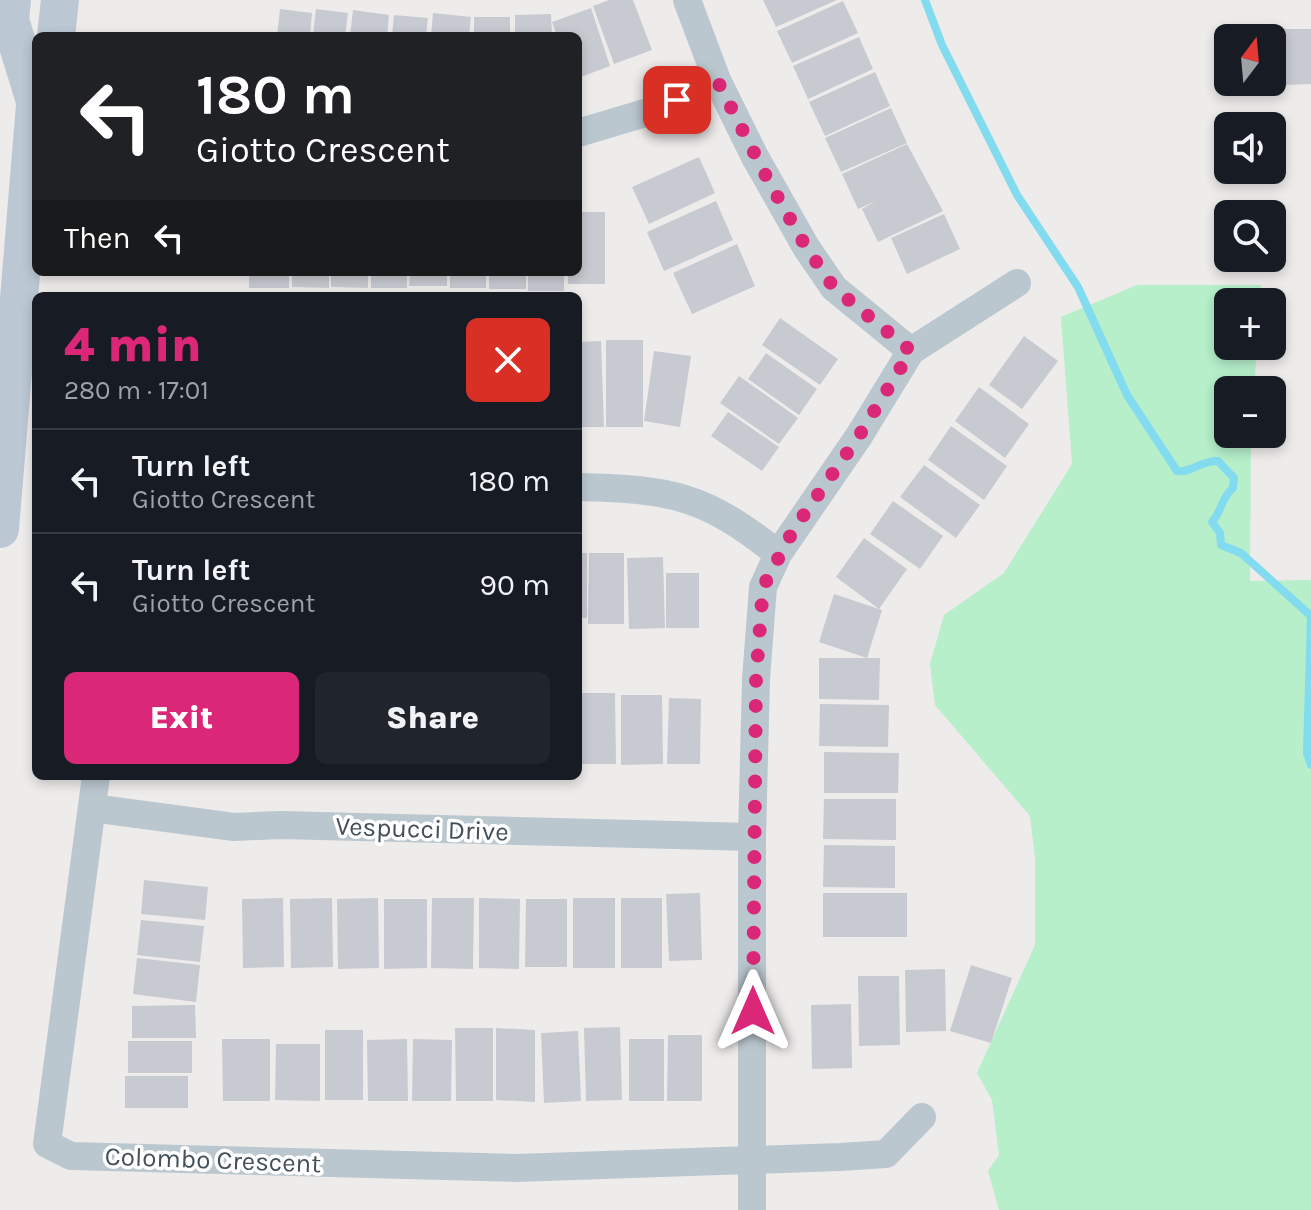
<!DOCTYPE html>
<meta charset="utf-8">
<style>
:root{--surface:#171b24;--page:#20242c;--text:#f1f3f6;--muted:#9ea1a6;--line:#363941;--accent:#db2777}
body{margin:0;font-family:Karla,sans-serif;background:var(--page);color:var(--text);height:100vh;display:flex;flex-direction:column;font-size:30px;white-space:nowrap}
*{box-sizing:border-box;margin:0}
p{font-size:26px;color:var(--muted)}
.icon{flex:none;width:44px;height:44px;fill:none;stroke:currentColor;stroke-width:2;stroke-linecap:round;stroke-linejoin:round}
.map{position:relative;flex:1;overflow:hidden}
.side{position:absolute;left:32px;top:292px;width:550px;height:488px;display:flex;flex-direction:column;background:var(--surface);border-radius:12px;box-shadow:0 4px 12px #0003}
.side>*{flex:none}
.hud{position:absolute;left:32px;top:32px;width:550px;height:244px;border-radius:12px;box-shadow:0 4px 12px #0003;background:#202124;color:#fff;overflow:hidden}
.needle{width:52px;rotate:16deg}
.fabs{position:absolute;left:1214px;top:24px;display:grid;gap:16px}
.fabs a{display:grid;place-items:center;width:72px;height:72px;border-radius:12px;background:var(--surface);box-shadow:0 4px 12px #0003;font-size:40px}
.pin{position:absolute;display:grid;place-items:center;width:68px;height:68px;color:#fff;margin:-34px;border-radius:16px;box-shadow:0 4px 12px #0006}
.me{position:absolute;width:88px;margin:-44px;rotate:0deg;stroke-linejoin:round;filter:drop-shadow(0 0 6px #0008)}
.turn{display:flex;align-items:center;gap:28px;height:168px;padding:0 32px;font-size:36px}
.turn .icon{width:104px;height:104px;stroke-width:2.5}
.turn b{display:block;font-size:56px;line-height:68px}
.then{display:flex;align-items:center;height:76px;padding:0 32px;background:#0003;gap:16px;font-size:30px}
.round{display:grid;place-items:center;flex:none;width:84px;height:84px;border-radius:12px;background:var(--page)}
.head{display:flex;align-items:center;justify-content:space-between;height:136px;padding:0 32px}
h1{font-size:48px;font-weight:800;line-height:60px;color:var(--accent)}
.cta{display:flex;gap:16px;margin-top:auto;padding:16px 32px}
.cta a{flex:1;height:92px;border-radius:12px;background:var(--accent);color:#fff;font-size:32px;font-weight:800;line-height:92px;text-align:center}
.cta a+a{background:var(--page);color:var(--text)}
ul{padding:0;list-style:none}
li{display:flex;align-items:center;gap:24px;height:104px;padding:0 32px;border-top:2px solid var(--line)}
li div{flex:1}
li b{display:block;font-size:30px}
li em{font-style:normal}
.map>svg:first-child{display:block}
</style>
<div class="map">
<svg width="1311" height="1210" viewBox="0 0 1311 1210">
<rect width="100%" height="100%" fill="#eeebeb"/>
<path fill="#b6efca" d="M1137 285H1261L1260 302H1228V346H1257L1254 390H1228V434H1251L1250 581 1311 580V1210H999L988 1171 999 1155 992 1100 977 1073 1035 945V857L1030 816 935 705 930 664 944 615 1004 573 1072 464 1061 317Z"/>
<g fill="none" stroke-linecap="round" stroke-linejoin="round">
<path stroke="#82dbee" stroke-width="8" d="M925 0 942 45 1017 195 1078 287 1127 395 1177 471C1191 473 1202 460 1218 461L1234 478 1233 488C1221 498 1222 511 1212 522L1220 533 1221 545 1241 553 1311 616 1307 753 1311 765"/>
</g>
<path fill="#c8cad1" d="M609 0H633L652 50 614 64 593 6Z
M763 0H837L776 27Z
M843 1 858 33 792 63 777 31Z
M591 8 610 66 578 78V36H557L552 22Z
M280 9 312 13 310 36H277Z
M316 9 348 13 345 36H313Z
M353 10 389 15 387 36H350Z
M433 13 471 17 469 36H431Z
M551 14 552 36H515V15Z
M394 15 428 18 426 36H392Z
M474 17H510V36H474Z
M1285 29H1311V84L1285 85Z
M859 37 873 69 808 99 793 66Z
M875 72 890 106 825 136 809 102Z
M891 108 907 143 841 172 825 138Z
M907 144 943 211 878 242 862 209 876 201 858 209 842 174Z
M699 157 715 193 649 224 632 187Z
M716 201 733 240 664 271 647 232Z
M578 212H605V284H568V272H578Z
M944 214 960 249 907 274 891 238Z
M737 244 755 286 692 314 673 273Z
M249 272H289V288H249Z
M292 272H329V288L292 287Z
M331 272H368V288L331 287Z
M371 272H407V288H371Z
M410 272H447V286H409Z
M450 272H486V288H450Z
M489 272H526V289H489Z
M528 272H564V291H528Z
M780 318 838 359 820 385 762 345Z
M1024 336 1058 361 1022 409 989 385Z
M606 340H643V427H606Z
M601 341 604 427H578V342Z
M654 351 691 356 680 427 644 421Z
M766 353 817 389 799 415 748 379Z
M739 376 798 418 779 444 720 403Z
M979 387 1029 424 1005 458 955 421Z
M728 412 779 447 762 471 711 436Z
M951 426 1007 466 984 500 928 460Z
M924 465 980 505 956 538 900 497Z
M893 501 943 536 920 569 870 534Z
M864 538 907 569 879 609 836 577Z
M578 553H587V618H578Z
M589 553H624V624H588Z
M663 557 665 628 629 629 627 558Z
M666 573H699V628H666Z
M834 594 882 610 867 658 819 642Z
M819 658H880L879 700 819 699Z
M578 693H615L616 764H578Z
M621 695H662L663 764 621 765Z
M669 698 701 699 700 764H667Z
M820 704 889 705 888 747 819 746Z
M824 752 899 753 898 793H824Z
M824 799H896V840L823 839Z
M824 845 895 846V888L823 887Z
M144 880 208 887 205 920 141 914Z
M700 893 702 960 669 961 666 894Z
M823 893H907V937H823Z
M283 898 284 967 243 968 242 899Z
M332 898 333 967 291 968 290 899Z
M378 898 379 968 338 969 337 899Z
M432 898H474L473 969 431 968Z
M479 898 520 899 519 969 479 968Z
M573 898H615V968H573Z
M621 898H662V968H621Z
M384 899H427V968L384 969Z
M526 899H567V967H525Z
M141 920 204 926 200 962 137 955Z
M137 958 200 965 196 1002 133 994Z
M971 965 1012 978 991 1043 950 1031Z
M945 969 946 1031 906 1032 905 970Z
M858 976H899L900 1045 859 1046Z
M851 1004 852 1068 812 1069 811 1005Z
M195 1005 196 1038H132V1006Z
M620 1027 622 1100 586 1101 584 1028Z
M455 1028H493V1101H456Z
M496 1028 535 1030V1102L496 1100Z
M325 1030H363V1100H325Z
M578 1031 581 1101 544 1103 541 1033Z
M668 1035H702V1101H667Z
M222 1039H270V1101H223Z
M407 1039 408 1101H368L367 1040Z
M413 1039 452 1040 451 1101H412Z
M629 1039H664V1101H629Z
M128 1041H192V1073H128Z
M276 1044H320V1101L275 1100Z
M125 1076H188V1108H125Z"/>
<g fill="none" stroke-linecap="round" stroke-linejoin="round">
<path stroke="#bbc7cf" stroke-width="28" d="M717 80 755 157 806 247 834 288 911 351
M578 133 655 110 717 80 687 0
M578 487C670 489 705 495 778 554
M96 776 47 1144 71 1156 516 1168 840 1157 886 1154 922 1117
M92 808 234 827 280 825 752 837
M752 1210V837L756 679 763 587 778 554 859 436 911 351 1017 283"/>
<path stroke="#bbc8d4" stroke-width="38" d="M12 0 10 20 34 98
M56 36 60 0
M0 529 36 93"/>
</g>
<g fill="none" stroke-linecap="round" stroke-linejoin="round">
<path stroke="#db2777" stroke-width="14" stroke-dasharray="0 25.2" d="M677 100 717 80 768 180 806 247 834 288 911 351 859 436 794 529 763 587 756 679 753 1011"/>
</g>
<g text-anchor="middle" dominant-baseline="central" stroke-width="7" stroke-linejoin="round" paint-order="stroke">
<g font-size="26" fill="#435059" stroke="#fff">
<text transform="translate(422 829) rotate(2)">Vespucci Drive</text>
<text transform="translate(213 1160) rotate(2)">Colombo Crescent</text>
</g>
</g>
</svg>
<div class="fabs">
<a><svg class="needle" viewBox="-14 -14 28 28"><path d="M0-13l5 13h-10z" fill="#e53935"/><path d="M0 13l5-13h-10z" fill="#9ea1a6"/></svg></a>
<a><svg class="icon" aria-label="sound" viewBox="0 0 24 24"><path d="M4 9h4l5-4v14l-5-4H4zM17 9q2 3 0 6"/></svg></a>
<a><svg class="icon" aria-label="search" viewBox="0 0 24 24"><circle cx="10" cy="10" r="6"/><path d="M15 15l6 6"/></svg></a>
<a>+</a>
<a>−</a>
</div>
<div class="pin" style="left:677px;top:100px;background:#d93025"><svg class="icon" aria-label="arrive" viewBox="0 0 24 24"><path d="M6 21V4h12l-3 4 3 4H6"/></svg></div>
<svg class="me" style="left:753px;top:1011px" viewBox="-20 -20 40 40"><path d="M0-17L14 15 0 8-14 15z" fill="#db2777" stroke="#fff" stroke-width="4"/></svg>
<div class="hud">
<div class="turn"><svg class="icon" aria-label="left" viewBox="0 0 24 24"><path d="M17 20v-9H6M10 6l-5 5 5 5"/></svg><div><b>180 m</b>Giotto Crescent</div></div>
<div class="then">Then<svg class="icon" aria-label="left" viewBox="0 0 24 24"><path d="M17 20v-9H6M10 6l-5 5 5 5"/></svg></div>
</div>
<section class="side">
<div class="head"><div><h1>4 min</h1><p>280 m · 17:01</p></div><a class="round" style="background:#d93025;color:#fff"><svg class="icon" aria-label="close" viewBox="0 0 24 24"><path d="M6 6l12 12M18 6L6 18"/></svg></a></div>
<ul>
<li><svg class="icon" aria-label="left" viewBox="0 0 24 24"><path d="M17 20v-9H6M10 6l-5 5 5 5"/></svg><div><b>Turn left</b><p>Giotto Crescent</p></div><em>180 m</em></li>
<li><svg class="icon" aria-label="left" viewBox="0 0 24 24"><path d="M17 20v-9H6M10 6l-5 5 5 5"/></svg><div><b>Turn left</b><p>Giotto Crescent</p></div><em>90 m</em></li>
</ul>
<div class="cta"><a>Exit</a><a>Share</a></div>
</section>
</div>
